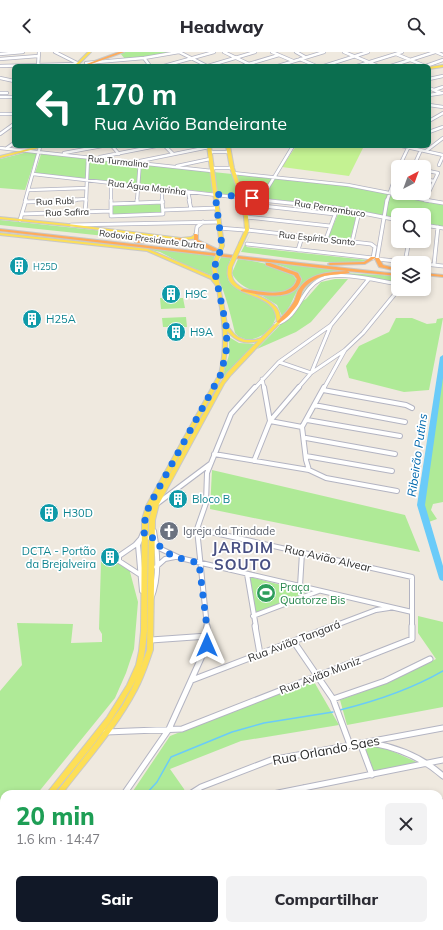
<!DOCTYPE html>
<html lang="pt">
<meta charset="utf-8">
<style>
:root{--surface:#fff;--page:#f2f2f3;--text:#2b2b33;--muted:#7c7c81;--accent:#111827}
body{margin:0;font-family:Mulish,sans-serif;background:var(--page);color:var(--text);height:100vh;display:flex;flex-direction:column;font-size:15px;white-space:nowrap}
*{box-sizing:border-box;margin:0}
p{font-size:13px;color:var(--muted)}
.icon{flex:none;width:22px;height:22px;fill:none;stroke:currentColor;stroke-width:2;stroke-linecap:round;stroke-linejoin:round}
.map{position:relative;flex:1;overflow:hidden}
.sheet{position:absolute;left:0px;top:738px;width:443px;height:140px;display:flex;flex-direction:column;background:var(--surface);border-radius:12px 12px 0 0;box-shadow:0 2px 6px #0003}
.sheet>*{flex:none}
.banner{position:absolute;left:12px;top:12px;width:419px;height:84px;border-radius:6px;box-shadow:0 2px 6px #0003;background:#0b6e4f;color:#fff;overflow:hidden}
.needle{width:26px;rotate:41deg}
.buttons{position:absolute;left:391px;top:108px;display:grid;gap:8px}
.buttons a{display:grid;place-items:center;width:40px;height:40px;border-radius:6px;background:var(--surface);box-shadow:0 2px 6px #0003;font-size:20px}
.pin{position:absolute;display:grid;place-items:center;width:34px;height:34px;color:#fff;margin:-17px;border-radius:8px;box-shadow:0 2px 6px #0006}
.me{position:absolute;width:44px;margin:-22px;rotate:0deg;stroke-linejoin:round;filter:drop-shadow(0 0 3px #0008)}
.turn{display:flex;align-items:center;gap:14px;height:84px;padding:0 16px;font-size:18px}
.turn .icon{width:52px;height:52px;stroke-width:2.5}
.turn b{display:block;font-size:28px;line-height:34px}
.round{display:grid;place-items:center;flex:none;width:42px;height:42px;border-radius:6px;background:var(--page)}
.summary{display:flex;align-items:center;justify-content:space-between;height:68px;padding:0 16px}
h1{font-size:24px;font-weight:800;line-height:30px;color:#1e9e55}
.action{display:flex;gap:8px;margin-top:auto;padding:8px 16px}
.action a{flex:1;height:46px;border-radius:6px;background:var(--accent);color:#fff;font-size:16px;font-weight:800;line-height:46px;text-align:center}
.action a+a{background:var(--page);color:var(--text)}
header{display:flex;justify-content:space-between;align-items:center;height:52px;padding:0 16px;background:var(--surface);font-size:18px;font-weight:800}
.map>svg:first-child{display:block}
</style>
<header><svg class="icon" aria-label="back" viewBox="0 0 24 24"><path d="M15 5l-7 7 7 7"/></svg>Headway<svg class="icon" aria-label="search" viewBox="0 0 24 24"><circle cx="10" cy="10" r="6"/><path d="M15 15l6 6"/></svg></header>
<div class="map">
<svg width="443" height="878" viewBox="0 0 443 878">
<rect width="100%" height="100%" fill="#efe9df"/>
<path fill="#f2e8cd" d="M443 754V807H439V755Z"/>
<path fill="#afea97" d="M125 0H177L125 7 120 1Z
M28 100 37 101 25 138 0 136V107Z
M41 102 348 134 443 152V175L424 172V163H398V167L334 154 35 121Z
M161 152 163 163 112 164V154Z
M340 157 357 161 350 189 328 186Z
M0 168 170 186 143 188 0 173Z
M251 181 245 193 247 195 367 208C352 217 263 202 241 200Z
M135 194 214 204 213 224 183 212 160 200Z
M221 205 231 206C214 247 260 234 273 255 285 272 252 300 235 281 232 269 229 256 225 244 220 227 212 224 221 205Z
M238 207C252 209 294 214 297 230 285 251 240 242 232 221Z
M265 210 344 219C326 220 306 222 296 241 291 251 290 256 282 264L277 253 261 243C276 244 296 245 302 227 295 215 277 213 265 210Z
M344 221 398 224V232C379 229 334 218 318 229 311 234 306 241 300 246 312 224 320 224 344 221Z
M335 227H348L311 270 296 280 257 297 285 268 297 252 306 247 321 230Z
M160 246H183L185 256 161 257Z
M186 265 187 275H163L162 266Z
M396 266H412L427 272 436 271 437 267 443 266 429 338 404 340 349 326 346 314 359 294 389 280Z
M229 285 239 291 256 292 222 326 229 303Z
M443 305V450L433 452 431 458 437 467 426 471 421 453Z
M212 418 405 463 420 500 210 457Z
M101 510 123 512 136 519 130 520 138 550 134 597 126 621 115 646 37 742H4V774L0 778V639L22 613 17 571 73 572 71 591 102 590V582L99 577Z
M250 525 308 540 255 561Z
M418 564 443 570V655L347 673 340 648 389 630 436 607 418 581Z
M313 628 339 673 241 689 170 717 184 737 186 742H131L170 684Z
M363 693 385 696 421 712 374 720Z"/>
<path fill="#c4f292" d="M296 94H364L349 124 282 115Z
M270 533 274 548 262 550 258 534Z
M14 874H65L64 878H13Z"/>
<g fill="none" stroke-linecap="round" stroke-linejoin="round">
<path stroke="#6acbf9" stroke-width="1.5" d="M340 658C377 649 410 638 443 619
M146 742 157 730 171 705 232 680 264 671 333 660"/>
<path fill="#6acbf9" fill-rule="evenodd" d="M443 303V326L425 453 443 514V529L440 528 439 526 417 453 440 305Z"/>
<g stroke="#b3b4c2" stroke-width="4">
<path id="minor-far3" d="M55 0 77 11
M179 0 207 14
M224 0 253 14
M272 0 293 9
M296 0 305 5
M344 0 378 14
M436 0 443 3
M0 2 23 0
M396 2 425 14
M144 6 150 14
M0 7 38 4
M300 7 316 14
M86 11 144 6 179 0
M0 14 76 12
M38 14 39 0
M164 14 214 0
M208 14 255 0
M242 14 279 3
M278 14 324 0
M324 14 368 0
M357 14 402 0
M391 14 435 0
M426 14 443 8
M0 26 14 29
M429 27 443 24
M429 36 441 41
M434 38 443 35
M0 41H7
M429 43 443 41
M0 45H14
M429 53 443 55
M0 62H14
M429 69 443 61
M429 80 443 75
M0 82 14 72
M112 94 119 102
M165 94 173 102
M402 94 443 103
M0 96 212 119
M7 96 14 91
M426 99 443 86
M210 100H229
M64 101 102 94
M100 105 156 94
M416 109 421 98
M439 113 443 104
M177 114 210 107
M399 114 407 115
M399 115 409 94
M211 116H232
M424 118 438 121 429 140
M233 121 348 133 430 149
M33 122 270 149
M424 127 434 129
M111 131V149
M162 137V149
M29 138 86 136
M188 140 190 149
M261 147 293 94
M25 149 40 95
M55 149 86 147
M86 149 88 105
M137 149 140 109 209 95
M387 149 398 117"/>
</g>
<g stroke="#b3b4c2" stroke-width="4.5">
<path id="minor-far2" d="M111 148V164L163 162 162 148
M189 148 191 157
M261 148 337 156 398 168
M387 148 377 207 414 211
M425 148 443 151
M25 150 76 148
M137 151V148
M111 152 163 150
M244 152 335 162
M164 158 217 156
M85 160 86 148
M22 162 111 159
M246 165 330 174
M20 168 26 148
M71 173 219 170
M424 173 443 176
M219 176 244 178
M247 178 371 192 375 195 373 206 247 192
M196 183 197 175 203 170
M326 187 336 160
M352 190 359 160
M298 198 302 185
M405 210 409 189
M424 212 443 214
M434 213 438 175
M276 272C300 265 300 237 321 227 340 218 378 229 398 232
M279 310 311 321
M312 319 331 273
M262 327 264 336
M255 336 279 310 331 273 368 228
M298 336 311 321 345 298 363 281 399 237
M324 336 345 298"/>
</g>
<g stroke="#b3b4c2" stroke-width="6">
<path id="minor-far1" d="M264 335 270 369 302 375
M323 338 406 353 412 356
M314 353 405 370
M307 368 400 384
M302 375 324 335
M302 375 306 408 309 418
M306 386 395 402
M214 402 309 418 326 426 397 439
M306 404 392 419
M254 409 270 369 299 335
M158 451 210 412
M197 477 412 525V575
M157 492 161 497 180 506 412 560
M156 515 165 507 175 505
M139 522 119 509V504L135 493 142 485 154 486
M247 522 256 575
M300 534 302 501
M142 539 138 493 143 481
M151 547C160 526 158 501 154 479
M253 564 319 539
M207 575 197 477 206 451 207 421 231 362 255 335
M331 575 376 558 389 556"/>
</g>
<g stroke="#b3b4c2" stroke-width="7">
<path id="minor" d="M255 574 260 602
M151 588 208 584
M294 590 333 647 350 693
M192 628 333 574
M333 647 385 629 430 607
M106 680 182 677 412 587V574
M360 691 372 723
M372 691C399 696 422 705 443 724
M303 736 306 742
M124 742 169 677 207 593V574
M190 742 201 735 271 708 443 676
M273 742 443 708
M439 750H443
M439 823 443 836
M0 834H4
M439 840H443
M378 874 395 878
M67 878 69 874
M126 878 127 874
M184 878 185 874
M240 878 241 874
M295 878 296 874"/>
</g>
<g stroke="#c8c8c8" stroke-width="2">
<path id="major" d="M88 0H91L77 14H74Z
M443 13V15L429 17V15Z
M40 94H46L0 106V104Z
M207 94H211L224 194 222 195 220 194Z
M226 94H230L234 116 244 145 248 165 249 178 243 191 241 192 239 191 245 178 244 165 240 145 230 116Z
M0 165 68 172 181 186 191 185 196 182 198 183 193 187 181 188 68 174 0 167Z
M0 181 148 197 213 225 214 227 212 215 214 208 215 207H217L218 208 216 215 224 255 227 273 234 282 238 285 245 288H255L261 286 277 270C276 266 276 261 274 258 265 242 230 242 228 224 227 222 228 218 228 215L230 214 232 215C232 218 231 222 232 224 234 240 269 242 278 258 280 261 280 266 281 270L231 323 224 332 159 452 155 468 153 598C148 612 144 625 137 638 117 676 88 708 62 742H55L96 690 122 654 132 636 140 618 147 598 149 468 153 452 220 332 227 321 258 289C245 293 236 289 227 279 228 294 226 308 223 322L152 454 148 468 147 579C146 590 145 602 142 613 138 623 133 634 127 643 107 679 79 710 53 742H46L107 665 127 633 136 613 139 599 141 579 142 468 146 454 219 322C225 297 224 275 219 250 218 245 218 239 216 234 215 232 212 229 211 227L147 199 0 183Z
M4 785V794L2 797 0 798C0 793 0 787 4 785Z
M0 824H4V830H0Z
M0 860 3 861C4 865 4 873 3 877L0 878Z
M6 874H14L13 878H5Z"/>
</g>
<g stroke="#c8c8c8" stroke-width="2">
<path id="highway" d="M119 0H124L86 14H81Z
M0 177 398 222V224L347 219 349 220V221C338 223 328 222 318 226 312 229 305 233 302 240 301 244 300 248 298 252 294 258 286 268 279 271L277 270C282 264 289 258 293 251 296 247 296 241 299 237 309 221 330 220 347 219L0 179Z
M194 182H196L198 183V188L217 197V199H213L194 190Z
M181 186 183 187V188L137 191 135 190 137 189Z
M371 205H375V206L365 212 330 213 328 212 330 211 364 210Z
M375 206H379L383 213 398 217V219L379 215 375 207Z
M266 211H270L298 221 301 227C297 251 258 243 241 239V238L243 237C257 239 292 248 297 227L294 223 266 213Z
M424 221 443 223V225L424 223Z"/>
</g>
<use href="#minor-far3" stroke="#fff" stroke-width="2.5"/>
<use href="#minor-far2" stroke="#fff" stroke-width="3"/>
<use href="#minor-far1" stroke="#fff" stroke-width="4"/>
<use href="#minor" stroke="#fff" stroke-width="5"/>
<use href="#major" fill="#fddf56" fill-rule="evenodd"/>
<use href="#highway" fill="#ffab5a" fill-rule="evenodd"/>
<g stroke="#c8c8c8" stroke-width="5.5" stroke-linecap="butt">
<path id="major-bridge" d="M216 208 222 194
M230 215 241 191"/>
</g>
<use href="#major-bridge" stroke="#fddf56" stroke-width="4"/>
</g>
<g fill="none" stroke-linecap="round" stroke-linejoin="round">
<path stroke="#1a73e8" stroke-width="7" stroke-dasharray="0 12.6" d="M207 593 208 584 199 511C184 507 160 504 156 486L144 485 145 468 149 454 221 322 227 295 226 273 214 216 222 194 215 142 252 146"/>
</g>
<defs>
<g id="building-disc" transform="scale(1)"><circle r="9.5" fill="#0f9aa8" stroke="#fff"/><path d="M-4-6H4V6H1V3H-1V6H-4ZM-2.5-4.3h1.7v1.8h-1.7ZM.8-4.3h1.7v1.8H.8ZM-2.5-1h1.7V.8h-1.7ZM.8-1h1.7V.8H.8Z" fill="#fff"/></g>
<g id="church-disc" transform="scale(1)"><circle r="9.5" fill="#6b7280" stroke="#fff"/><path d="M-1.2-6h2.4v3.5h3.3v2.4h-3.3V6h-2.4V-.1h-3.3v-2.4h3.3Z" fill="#fff"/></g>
<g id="stadium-disc" transform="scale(1)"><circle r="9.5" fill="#2e9e5b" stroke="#fff"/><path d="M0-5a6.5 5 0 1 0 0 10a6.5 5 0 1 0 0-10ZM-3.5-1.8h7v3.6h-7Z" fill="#fff"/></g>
</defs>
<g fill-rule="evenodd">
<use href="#building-disc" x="19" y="214"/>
<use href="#building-disc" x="171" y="242"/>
<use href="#building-disc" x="32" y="267"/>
<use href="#building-disc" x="176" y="280"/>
<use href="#building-disc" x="178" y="447"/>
<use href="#building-disc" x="49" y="461"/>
<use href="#church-disc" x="169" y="479"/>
<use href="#building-disc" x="110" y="505"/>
<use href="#stadium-disc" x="266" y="541"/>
</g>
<g text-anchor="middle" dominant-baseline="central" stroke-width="3.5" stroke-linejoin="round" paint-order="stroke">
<g font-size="9" fill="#2d2d2d" stroke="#fff">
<text transform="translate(118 109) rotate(6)">Rua Turmalina</text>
<text transform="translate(147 135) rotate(7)">Rua Água Marinha</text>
<text transform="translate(55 149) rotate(-2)">Rua Rubi</text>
<text transform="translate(330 156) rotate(9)">Rua Pernambuco</text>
<text transform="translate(67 160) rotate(-2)">Rua Safira</text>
<text transform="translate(317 186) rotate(6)">Rua Espírito Santo</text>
<text transform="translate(152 187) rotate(7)">Rodovia Presidente Dutra</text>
</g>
<g font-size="9" fill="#0d838f" stroke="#fff" text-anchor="start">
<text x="33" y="214">H25D</text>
</g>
<g font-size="11" fill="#0d838f" stroke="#fff" text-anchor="start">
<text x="185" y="242">H9C</text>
<text x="46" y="267">H25A</text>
<text x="190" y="280">H9A</text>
<text x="192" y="447">Bloco B</text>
<text x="63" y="461">H30D</text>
<text x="96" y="499" text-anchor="end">DCTA - Portão<tspan x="96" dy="13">da Brejalveira</tspan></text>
</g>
<g font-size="11" fill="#5b616d" stroke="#fff" text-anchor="start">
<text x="183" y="479">Igreja da Trindade</text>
</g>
<g font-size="11" fill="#2d2d2d" stroke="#fff">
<text transform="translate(328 506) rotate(13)">Rua Avião Alvear</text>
<text transform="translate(294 589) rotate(-21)">Rua Avião Tangará</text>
<text transform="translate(320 623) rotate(-21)">Rua Avião Muniz</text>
</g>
<g font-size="11" fill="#27864d" stroke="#fff" text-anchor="start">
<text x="280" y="535">Praça<tspan x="280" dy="13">Quatorze Bis</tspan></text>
</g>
<g font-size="12" font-style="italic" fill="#0168ad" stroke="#fff">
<text transform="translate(417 403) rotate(-82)">Ribeirão Putins</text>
</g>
<g font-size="13" fill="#2d2d2d" stroke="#fff">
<text transform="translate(326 698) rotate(-11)">Rua Orlando Saes</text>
</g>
<g font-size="15" font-weight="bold" letter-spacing="1" fill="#485083" stroke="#fff">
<text x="243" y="495">JARDIM<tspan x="243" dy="17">SOUTO</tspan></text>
</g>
</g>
</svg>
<div class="buttons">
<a><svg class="needle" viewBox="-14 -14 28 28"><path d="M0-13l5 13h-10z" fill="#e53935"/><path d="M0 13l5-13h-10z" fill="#7c7c81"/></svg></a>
<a><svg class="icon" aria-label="search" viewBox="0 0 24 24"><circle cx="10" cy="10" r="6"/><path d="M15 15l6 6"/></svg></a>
<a><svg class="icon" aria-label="layers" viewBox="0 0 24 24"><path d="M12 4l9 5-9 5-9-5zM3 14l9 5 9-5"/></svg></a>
</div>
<div class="pin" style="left:252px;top:146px;background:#d93025"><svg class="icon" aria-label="arrive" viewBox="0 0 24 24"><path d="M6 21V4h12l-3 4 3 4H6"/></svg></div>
<svg class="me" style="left:207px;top:593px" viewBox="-20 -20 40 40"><path d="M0-17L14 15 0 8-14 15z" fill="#1a73e8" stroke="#fff" stroke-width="4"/></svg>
<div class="banner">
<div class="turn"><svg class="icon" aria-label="left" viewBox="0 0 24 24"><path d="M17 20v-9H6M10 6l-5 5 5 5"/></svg><div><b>170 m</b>Rua Avião Bandeirante</div></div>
</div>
<section class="sheet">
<div class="summary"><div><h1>20 min</h1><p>1.6 km · 14:47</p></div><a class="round"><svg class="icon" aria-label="close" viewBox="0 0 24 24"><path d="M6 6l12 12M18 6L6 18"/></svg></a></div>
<div class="action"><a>Sair</a><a>Compartilhar</a></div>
</section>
</div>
